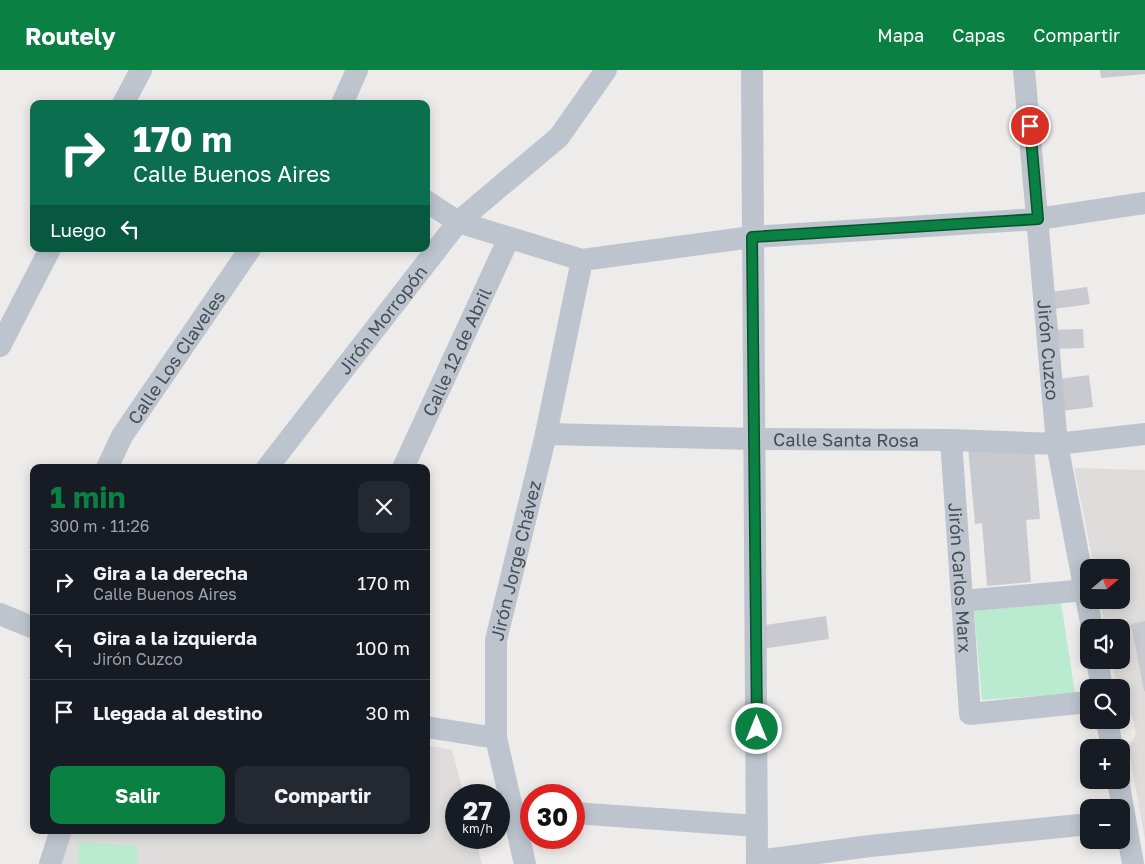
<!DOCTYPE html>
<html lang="es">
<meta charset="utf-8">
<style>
:root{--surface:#171b24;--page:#242831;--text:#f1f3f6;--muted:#9ea1a6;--line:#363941;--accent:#0b8043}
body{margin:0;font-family:"Golos Text",sans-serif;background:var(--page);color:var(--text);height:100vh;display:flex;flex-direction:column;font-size:19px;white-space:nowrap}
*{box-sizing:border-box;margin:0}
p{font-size:16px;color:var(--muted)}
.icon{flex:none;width:28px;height:28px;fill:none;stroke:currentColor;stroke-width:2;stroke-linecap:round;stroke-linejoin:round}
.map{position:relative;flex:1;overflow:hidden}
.side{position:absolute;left:30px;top:394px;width:400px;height:370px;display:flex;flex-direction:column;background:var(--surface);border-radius:10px;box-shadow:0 2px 12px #0003}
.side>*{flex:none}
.banner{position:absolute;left:30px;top:30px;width:400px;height:152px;border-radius:10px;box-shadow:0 2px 12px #0003;background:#0b6e4f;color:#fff;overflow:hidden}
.needle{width:32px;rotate:70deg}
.controls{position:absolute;left:1080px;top:489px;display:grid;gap:10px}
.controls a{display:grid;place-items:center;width:50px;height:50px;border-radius:10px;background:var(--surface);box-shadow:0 2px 12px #0003;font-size:25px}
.speed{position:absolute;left:445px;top:714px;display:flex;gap:10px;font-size:25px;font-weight:700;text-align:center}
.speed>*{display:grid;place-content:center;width:65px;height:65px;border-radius:50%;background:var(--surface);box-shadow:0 2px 12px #0003;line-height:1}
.speed small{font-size:12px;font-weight:400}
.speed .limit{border:8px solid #d22;background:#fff;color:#111}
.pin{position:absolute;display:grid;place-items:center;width:42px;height:42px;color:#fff;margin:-21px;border:2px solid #fff;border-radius:50%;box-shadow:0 1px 5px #0007}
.me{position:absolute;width:55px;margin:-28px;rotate:0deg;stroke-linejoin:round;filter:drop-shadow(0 0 4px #0008)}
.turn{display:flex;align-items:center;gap:18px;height:105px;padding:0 20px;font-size:22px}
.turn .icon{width:65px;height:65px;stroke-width:2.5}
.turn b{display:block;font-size:35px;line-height:42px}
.then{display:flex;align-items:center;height:48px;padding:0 20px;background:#0003;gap:10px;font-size:19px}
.round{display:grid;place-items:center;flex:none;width:52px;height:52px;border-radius:10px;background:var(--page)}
.summary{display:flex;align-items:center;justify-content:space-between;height:85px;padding:0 20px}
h1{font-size:30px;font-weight:700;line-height:38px;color:var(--accent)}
.cta{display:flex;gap:10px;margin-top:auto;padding:10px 20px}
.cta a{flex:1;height:58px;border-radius:10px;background:var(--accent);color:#fff;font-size:20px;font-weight:700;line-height:58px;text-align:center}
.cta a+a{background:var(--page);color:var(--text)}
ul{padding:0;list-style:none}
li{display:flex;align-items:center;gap:15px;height:65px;padding:0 20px;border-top:1px solid var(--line)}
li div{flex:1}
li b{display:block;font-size:19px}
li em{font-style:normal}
header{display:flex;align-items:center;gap:30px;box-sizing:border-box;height:70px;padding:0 25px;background:var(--accent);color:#fff}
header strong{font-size:24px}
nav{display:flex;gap:28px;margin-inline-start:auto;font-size:18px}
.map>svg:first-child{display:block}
</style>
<header>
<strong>Routely</strong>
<nav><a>Mapa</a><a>Capas</a><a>Compartir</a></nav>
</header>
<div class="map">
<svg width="1145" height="794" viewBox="0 0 1145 794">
<rect width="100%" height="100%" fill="#eeebeb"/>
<path fill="#dfdcdc" d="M1074 398 1145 400V769L1128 677 1136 664 1132 645 1121 639V618L1117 617 1111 590H1121V558L1105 557 1100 530H1121V498L1094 497Z
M426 675 452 680 464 725H456V768H475L482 794H58L63 760H426Z"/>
<path fill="#baebd1" d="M1061 532 1075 623 982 630 974 541Z
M79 772 138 776 137 794H78Z"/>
<path fill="#c8cad0" d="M1100 0H1145V4L1101 8Z
M1087 217 1090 234 1054 239 1051 222Z
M1083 259 1084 278 1053 279 1052 260Z
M1089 305 1093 337 1062 341 1059 309Z
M968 377H1034L1040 449 1026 450 1031 512 987 516 982 453 975 454Z
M826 546 829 569 762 579 759 556Z
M1145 551V621H1144L1131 554Z"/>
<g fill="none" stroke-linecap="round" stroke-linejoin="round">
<g stroke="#bdc4cd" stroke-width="22">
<path d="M752 0 757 794"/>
<path id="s1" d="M1024 0 1057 374 1092 558"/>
<path d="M123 34 141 0"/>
<path d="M342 34 357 0"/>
<path d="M426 131 458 152 582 190 752 167 1038 149 1145 133"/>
<path d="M0 276 50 179"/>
<path id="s2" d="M546 364 755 369 951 370 1057 374 1145 364"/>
<path id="s3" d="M951 370 970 644 1089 632"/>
<path id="s4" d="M107 398 122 366 250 179"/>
<path id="s5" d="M267 398 458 152 559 67 606 0"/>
<path id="s6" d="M403 398 509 168"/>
<path d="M962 531 1086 520"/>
<path d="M0 544 34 558"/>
<path d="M1097 590 1102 618"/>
<path d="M1107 650 1112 678"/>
<path d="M426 657 496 668"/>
<path d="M1118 710 1133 794"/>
<path d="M574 743 757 756"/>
<path d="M757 791 870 776 1089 754"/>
<path d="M50 794 61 760"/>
<path id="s7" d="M525 794 496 668V570L546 364 582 190"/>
</g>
</g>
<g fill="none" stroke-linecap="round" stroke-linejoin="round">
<g stroke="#07532c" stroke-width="12">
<path id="route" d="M757 659 752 167 1038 149 1030 56"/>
</g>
<use href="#route" stroke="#0b8043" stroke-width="9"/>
</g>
<g text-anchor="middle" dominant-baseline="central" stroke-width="4.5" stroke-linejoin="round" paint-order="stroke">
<g font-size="18" fill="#454d57" stroke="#fff">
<text stroke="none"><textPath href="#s5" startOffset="188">Jirón Morropón</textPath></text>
<text stroke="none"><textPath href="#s1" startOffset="281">Jirón Cuzco</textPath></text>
<text stroke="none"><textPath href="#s6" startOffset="128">Calle 12 de Abril</textPath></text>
<text stroke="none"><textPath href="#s4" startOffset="131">Calle Los Claveles</textPath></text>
<text stroke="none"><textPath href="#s2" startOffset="300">Calle Santa Rosa</textPath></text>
<text stroke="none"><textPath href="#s7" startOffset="309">Jirón Jorge Chávez</textPath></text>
<text stroke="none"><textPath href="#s3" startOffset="138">Jirón Carlos Marx</textPath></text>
</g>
</g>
</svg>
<div class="controls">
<a><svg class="needle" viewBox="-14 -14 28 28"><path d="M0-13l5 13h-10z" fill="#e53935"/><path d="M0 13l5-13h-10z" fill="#9ea1a6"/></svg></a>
<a><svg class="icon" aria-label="sound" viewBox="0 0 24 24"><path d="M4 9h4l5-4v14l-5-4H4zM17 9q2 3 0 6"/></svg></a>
<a><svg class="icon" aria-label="search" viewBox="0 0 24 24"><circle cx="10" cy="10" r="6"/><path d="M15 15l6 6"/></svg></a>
<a>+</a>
<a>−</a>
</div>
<div class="speed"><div>27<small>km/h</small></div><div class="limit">30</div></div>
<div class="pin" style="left:1030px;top:56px;background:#d93025"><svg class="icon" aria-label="arrive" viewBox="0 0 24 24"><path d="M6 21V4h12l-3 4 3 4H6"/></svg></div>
<svg class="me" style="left:757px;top:659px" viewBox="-20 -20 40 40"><circle r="17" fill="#0b8043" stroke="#fff" stroke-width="3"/><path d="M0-11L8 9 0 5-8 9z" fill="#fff"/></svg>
<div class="banner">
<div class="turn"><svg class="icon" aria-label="right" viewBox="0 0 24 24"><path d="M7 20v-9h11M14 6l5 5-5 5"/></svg><div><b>170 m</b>Calle Buenos Aires</div></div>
<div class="then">Luego<svg class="icon" aria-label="left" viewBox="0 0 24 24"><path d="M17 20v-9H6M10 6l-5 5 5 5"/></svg></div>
</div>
<section class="side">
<div class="summary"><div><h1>1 min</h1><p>300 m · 11:26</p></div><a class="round"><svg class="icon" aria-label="close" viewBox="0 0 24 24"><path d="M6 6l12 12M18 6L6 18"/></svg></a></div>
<ul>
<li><svg class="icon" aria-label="right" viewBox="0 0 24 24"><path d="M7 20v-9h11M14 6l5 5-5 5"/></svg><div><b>Gira a la derecha</b><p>Calle Buenos Aires</p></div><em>170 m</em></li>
<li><svg class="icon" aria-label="left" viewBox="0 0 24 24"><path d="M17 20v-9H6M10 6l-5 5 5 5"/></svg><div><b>Gira a la izquierda</b><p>Jirón Cuzco</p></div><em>100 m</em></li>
<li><svg class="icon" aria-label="arrive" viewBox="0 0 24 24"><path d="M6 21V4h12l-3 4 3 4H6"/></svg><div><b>Llegada al destino</b></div><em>30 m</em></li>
</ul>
<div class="cta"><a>Salir</a><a>Compartir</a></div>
</section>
</div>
